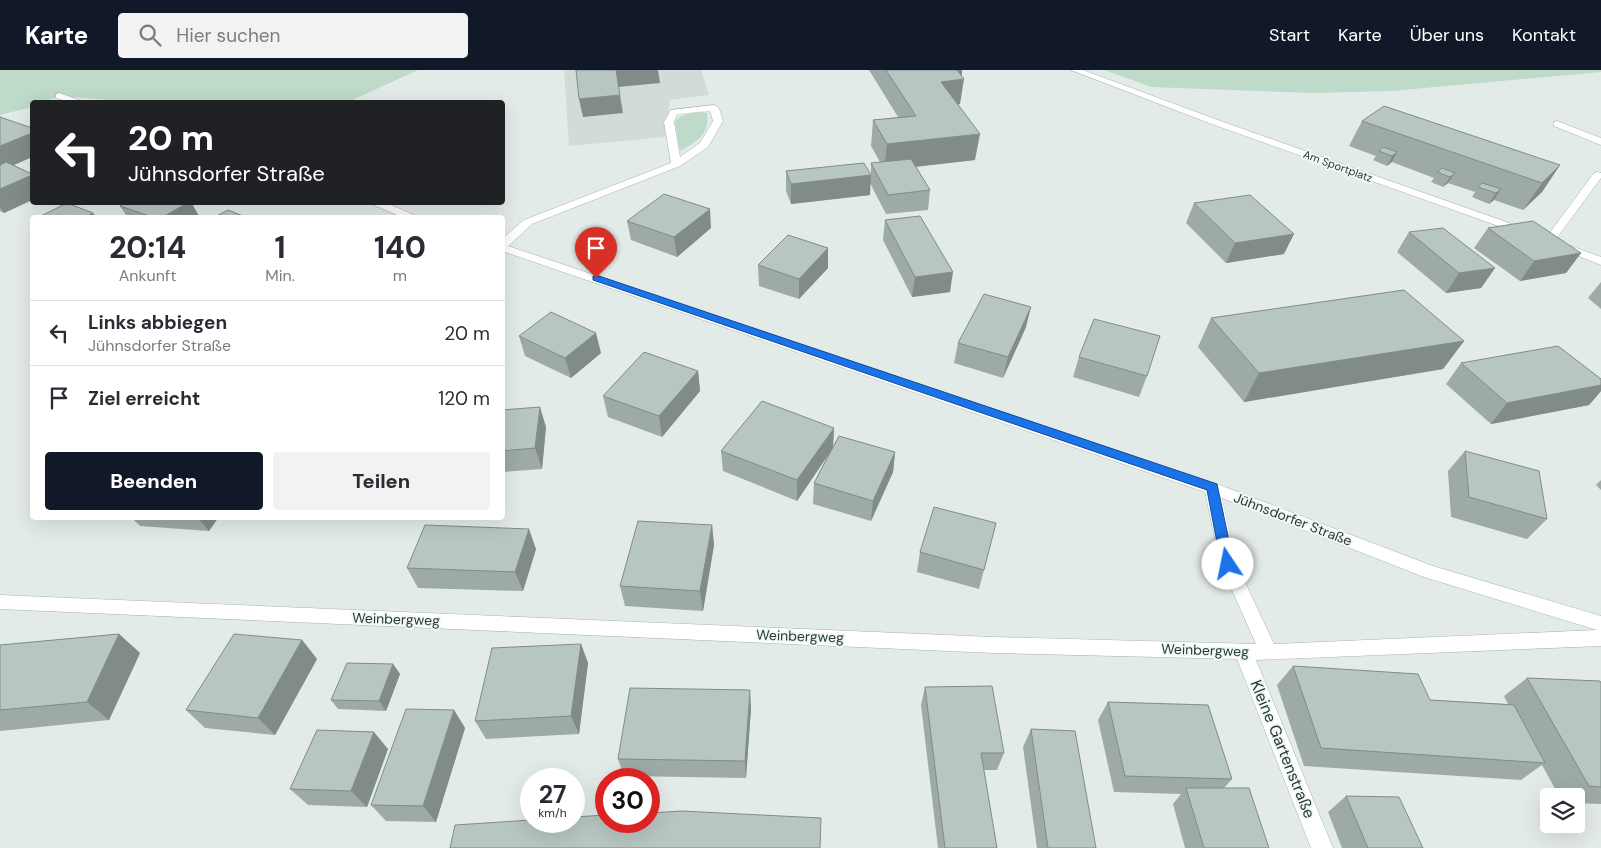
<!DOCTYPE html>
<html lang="de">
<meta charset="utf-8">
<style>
:root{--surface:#fff;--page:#f2f2f3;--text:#2b2b33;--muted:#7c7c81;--line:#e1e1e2;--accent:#111827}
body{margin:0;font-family:"DM Sans",sans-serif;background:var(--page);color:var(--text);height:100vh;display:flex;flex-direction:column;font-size:19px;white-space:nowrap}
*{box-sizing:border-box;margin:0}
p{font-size:16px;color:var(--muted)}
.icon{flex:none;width:28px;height:28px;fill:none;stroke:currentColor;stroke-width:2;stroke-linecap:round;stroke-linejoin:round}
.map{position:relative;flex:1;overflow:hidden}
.details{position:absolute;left:30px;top:145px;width:475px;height:305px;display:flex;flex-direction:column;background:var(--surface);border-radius:5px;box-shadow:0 5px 20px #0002}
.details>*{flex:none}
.hud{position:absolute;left:30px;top:30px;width:475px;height:105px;border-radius:5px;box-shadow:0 5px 20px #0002;background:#202124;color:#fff;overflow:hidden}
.controls{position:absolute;left:1540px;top:718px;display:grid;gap:10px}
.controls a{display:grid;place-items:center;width:45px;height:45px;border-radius:5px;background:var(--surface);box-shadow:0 5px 20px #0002;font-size:25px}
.speed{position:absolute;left:520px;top:698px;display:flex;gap:10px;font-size:25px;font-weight:700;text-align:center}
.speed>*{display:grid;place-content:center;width:65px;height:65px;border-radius:50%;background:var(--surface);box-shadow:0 5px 20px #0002;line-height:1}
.speed small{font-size:12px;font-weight:400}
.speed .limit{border:8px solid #d22;background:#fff;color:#111}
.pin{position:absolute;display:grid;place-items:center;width:42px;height:42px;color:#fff;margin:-51px -21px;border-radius:50% 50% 50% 0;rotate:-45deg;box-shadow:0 0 5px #0007}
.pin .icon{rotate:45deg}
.me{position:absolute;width:55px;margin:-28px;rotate:349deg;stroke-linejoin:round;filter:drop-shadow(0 0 4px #0008)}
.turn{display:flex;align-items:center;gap:18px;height:105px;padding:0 15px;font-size:22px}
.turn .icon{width:65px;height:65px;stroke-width:2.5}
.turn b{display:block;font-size:35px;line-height:42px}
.eta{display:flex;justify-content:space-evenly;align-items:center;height:85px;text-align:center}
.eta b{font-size:30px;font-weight:800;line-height:35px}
.button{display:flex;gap:10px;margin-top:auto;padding:10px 15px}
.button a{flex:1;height:58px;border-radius:5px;background:var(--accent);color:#fff;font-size:20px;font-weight:800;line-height:58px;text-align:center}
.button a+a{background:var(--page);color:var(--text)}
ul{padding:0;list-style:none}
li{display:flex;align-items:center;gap:15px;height:65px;padding:0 15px;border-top:1px solid var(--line)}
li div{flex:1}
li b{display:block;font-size:19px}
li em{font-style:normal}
header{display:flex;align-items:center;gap:30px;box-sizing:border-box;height:70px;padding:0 25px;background:var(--accent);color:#fff}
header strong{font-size:24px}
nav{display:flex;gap:28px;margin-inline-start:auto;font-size:18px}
.search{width:350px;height:45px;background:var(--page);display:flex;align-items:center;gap:12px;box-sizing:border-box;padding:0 18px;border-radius:5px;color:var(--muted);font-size:19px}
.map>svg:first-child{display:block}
</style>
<header>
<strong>Karte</strong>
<div class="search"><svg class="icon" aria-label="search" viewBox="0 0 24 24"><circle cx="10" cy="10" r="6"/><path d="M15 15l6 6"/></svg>Hier suchen</div>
<nav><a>Start</a><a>Karte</a><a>Über uns</a><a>Kontakt</a></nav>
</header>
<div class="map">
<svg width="1601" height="778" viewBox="0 0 1601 778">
<rect width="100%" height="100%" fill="#e3ebe8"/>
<path fill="#d1dbd7" d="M564 0H701L709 25 670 30 665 67 569 76Z"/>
<path fill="#bedac8" d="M0 0H418L348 32H136L59 26 44 32H32V37L0 45Z
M1104 0H1601V2L1391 21 1314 23 1151 17Z
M701 42 707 43C710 65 696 72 680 81L675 52C681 43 692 43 701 42Z"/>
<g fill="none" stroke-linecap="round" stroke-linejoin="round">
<g stroke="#a6b3af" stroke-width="1">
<path id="lane" d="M714 35 719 38 723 51 708 77 680 96 532 154 506 178 502 179V169L524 150 671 93 664 52 671 40ZM710 41 713 51 700 73 680 87 674 52 677 44Z
M1598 102 1601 103V108L1553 173H1545L1543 171 1545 169 1594 103Z"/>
</g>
<g stroke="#a6b3af" stroke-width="1">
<path id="street" d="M1071 0H1083L1215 49 1529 160 1531 162 1529 164H1521L1209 53Z
M59 23 79 30 81 32H69L56 28V24Z
M1557 51 1601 68V75L1554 56V52Z
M367 132H384L421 148H404Z
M1563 173 1601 187V195L1559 178 1557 176 1559 174Z
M502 174 1217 414 1433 496 1601 546V576L1256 590 1333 778H1311L1237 589 993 583 0 539V525L993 567 1256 574 1220 493 1205 422 502 181ZM1222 428 1424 507 1597 560 1274 574 1236 493Z"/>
</g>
<use href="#lane" fill="#fff" fill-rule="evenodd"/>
<use href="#street" fill="#fff" fill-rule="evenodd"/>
</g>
<path fill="#9eaaa7" d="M869 0H962L960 34 958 35 975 90 916 97 930 120 928 140 886 144 870 113V125L791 134 786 121V101L871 105V93L880 92 871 76 873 50 898 47Z
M0 47 32 58V87L14 95 32 104V130L4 143 0 141Z
M1362 51 1560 95 1542 122 1523 140 1494 130 1489 134 1472 127 1475 122 1448 113 1443 117 1431 112 1434 108 1392 92 1387 96 1373 90 1376 86 1349 76Z
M191 132 200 148H128L120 136Z
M1194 133 1284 184 1226 193 1186 153Z
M885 150 950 222 912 227 883 170Z
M627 151 711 158 677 187 631 170Z
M1488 158 1581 183 1566 203 1520 211 1474 178Z
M1409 162 1495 198 1481 218 1446 223 1397 182Z
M758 195 828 198 799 229 759 216Z
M1601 212V239L1588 228Z
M1211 248 1464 271 1443 299 1244 332 1198 277Z
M1026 257 1003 308 954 293 958 273Z
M519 266 601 283 571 308 525 286Z
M1079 287 1147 306 1139 327 1073 307Z
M1461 293 1601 309V321L1589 335 1491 354 1446 314Z
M698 301 700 321 662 367 608 347 603 326Z
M502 340 546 357 542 399 502 402Z
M834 358 833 376 895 382 893 402 871 451 813 434 814 413 829 383 797 431 723 401 721 381Z
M1465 381 1547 449 1527 469 1451 447 1448 401Z
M1601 410V420L1596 415Z
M132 448H218L209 461 140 456Z
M996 453 979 519 917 502 920 482Z
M712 455 714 475 703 541 625 536 620 516Z
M536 479 523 521 418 518 407 498Z
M119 564 140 583 109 650 0 661V575Z
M302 570 317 589 275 665 205 658 186 640Z
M581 574 588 593 579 664 486 669 475 651Z
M393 594 400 604 386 641 338 639 331 630Z
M1293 596 1430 630 1508 634 1504 626 1527 608 1601 613V734L1576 733V726H1559L1542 695 1521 710 1304 696 1277 615Z
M925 617 1004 683 997 700H984L997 778H938L921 635Z
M1108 632 1232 709 1224 718 1269 778H1185L1173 734 1181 724 1114 722 1098 650Z
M751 638 746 708 624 706 618 689Z
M454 640 465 658 436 752 386 751 371 735Z
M1031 659 1096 778H1037L1023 677Z
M388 679 367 737 308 735 290 719Z
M1346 726 1423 778H1342L1328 742Z"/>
<path fill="#818b88" d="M616 0H658L660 13 618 17Z
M954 0H962L961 10 964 9 960 34 938 37 941 12Z
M620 25 623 43 583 47 579 29Z
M32 63V87L0 101V76Z
M980 64 975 90 884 100 887 74Z
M1397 82 1392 92 1387 96 1392 86Z
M1560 95 1542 122 1523 140 1542 113Z
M1455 103 1448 113 1443 117 1450 107Z
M32 105V130L4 143 0 137V119Z
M871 105 870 125 791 134V114Z
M1501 119 1494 130 1489 134 1496 123Z
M189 132H191L200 148H161Z
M710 139 711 158 677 187 674 167Z
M93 143 97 148H84Z
M1294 164 1284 184 1226 193 1235 173Z
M828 178V198L799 229V209Z
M1581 183 1566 203 1520 211 1534 191Z
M1495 198 1481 218 1446 223 1459 203Z
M953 202 950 222 912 227 915 207Z
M1031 237 1026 257 1003 308 1008 287Z
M596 263 601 283 571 308 565 288Z
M1464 271 1443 299 1244 332 1259 303Z
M698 301 700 321 662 367 659 346Z
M1601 315V321L1589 335 1491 354 1507 333Z
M540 337 546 357 542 399 535 378Z
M834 358 833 378 797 431V410Z
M895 382 893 402 871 451 873 431Z
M198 448H218L209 461Z
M712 455 714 475 703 541 700 521Z
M529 459 536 479 523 521 515 502Z
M119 564 140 583 109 650 87 632Z
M302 570 317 589 275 665 258 648Z
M581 574 588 593 579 664 571 646Z
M393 594 400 604 386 641 379 631Z
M750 620 751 638 746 708 745 691Z
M454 640 465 658 436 752 423 736Z
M374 662 388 679 367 737 351 721Z"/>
<path fill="#b8c6c2" stroke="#818b88" d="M576 0H616L620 25 579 29Z
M886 0H957L964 9 941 12 980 64 887 74 873 50 916 46Z
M1384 36 1560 95 1542 113 1362 51Z
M0 47 32 58V63L0 76Z
M1383 77 1397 82 1392 86 1379 81Z
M911 89 930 120 888 125 871 93Z
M6 92 32 104V105L0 119V95Z
M864 93 871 105 791 114 786 101Z
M1442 98 1455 103 1450 107 1437 102Z
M1482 113 1501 119 1496 123 1478 117Z
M664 124 710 139 674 167 627 151Z
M1250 125 1294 164 1235 173 1194 133Z
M126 132H189L161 148H155L120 136Z
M67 133 93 143 84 148H45L41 146Z
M228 140 248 148H213Z
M920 146 953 202 915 207 885 150Z
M1533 151 1581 183 1534 191 1488 158Z
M1443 158 1495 198 1459 203 1409 162Z
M788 165 828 178 799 209 758 195Z
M1404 220 1464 271 1259 303 1211 248Z
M984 224 1031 237 1008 287 958 273Z
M551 242 596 263 565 288 519 266Z
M1094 249 1160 266 1147 306 1079 287Z
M1558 276 1601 309V315L1507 333 1461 293Z
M644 282 698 301 659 346 603 326Z
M762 331 834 358 797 410 721 381Z
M540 337 535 378 502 381V340Z
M839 366 895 382 873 431 814 413Z
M1465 381 1539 401 1547 449 1469 427Z
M934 437 996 453 984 500 920 482Z
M638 451 712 455 700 521 620 516Z
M425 455 529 459 515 502 407 498Z
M119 564 87 632 0 640V575Z
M234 564 302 570 258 648 186 640Z
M581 574 571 646 475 651 492 578Z
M347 593 393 594 379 631 331 630Z
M1293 596 1418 604 1430 630 1514 635 1545 693 1321 678Z
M1527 608 1600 611 1601 613V717L1589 716Z
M992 616 1004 683H981L997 778H945L925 617Z
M630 618 750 620 745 691 618 689Z
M1108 632 1208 635 1232 709 1125 706Z
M406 639 454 640 423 736 371 735Z
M1031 659 1075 661 1096 778H1048Z
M317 660 374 662 351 721 290 719Z
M1186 718H1249L1269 778H1204Z
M1346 726 1399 727 1423 778H1368Z
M682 741 821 748 820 778H450L455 755 531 750V751H574V747L606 745V751H649V743Z"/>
<path fill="#1a73e8" stroke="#114b97" d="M593 206H599L1217 414 1234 494 1232 497 1228 499 1223 497 1221 494 1207 420 593 210Z"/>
<g text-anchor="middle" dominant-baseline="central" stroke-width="4" stroke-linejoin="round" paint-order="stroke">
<g font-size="11" fill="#243b37" stroke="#f3f8f6">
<text transform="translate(1338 96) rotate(20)">Am Sportplatz</text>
</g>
<g font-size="14" fill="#243b37" stroke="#f3f8f6">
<text transform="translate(1293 449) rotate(21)">Jühnsdorfer Straße</text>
<text transform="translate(396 549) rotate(2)">Weinbergweg</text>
<text transform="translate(800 566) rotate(2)">Weinbergweg</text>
<text transform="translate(1205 580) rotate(2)">Weinbergweg</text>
</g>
<g font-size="16" fill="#243b37" stroke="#f3f8f6">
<text transform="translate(1283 679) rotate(68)">Kleine Gartenstraße</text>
</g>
</g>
</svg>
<div class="controls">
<a><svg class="icon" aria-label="layers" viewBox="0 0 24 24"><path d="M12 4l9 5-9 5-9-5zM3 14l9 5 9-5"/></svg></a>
</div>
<div class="speed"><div>27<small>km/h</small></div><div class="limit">30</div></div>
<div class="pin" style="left:596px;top:208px;background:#d93025"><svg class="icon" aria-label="arrive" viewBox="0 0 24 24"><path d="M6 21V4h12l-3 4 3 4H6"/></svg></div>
<svg class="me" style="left:1228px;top:494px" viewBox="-20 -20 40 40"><circle r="19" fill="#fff"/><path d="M0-13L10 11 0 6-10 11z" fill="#1a73e8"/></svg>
<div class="hud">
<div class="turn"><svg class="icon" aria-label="left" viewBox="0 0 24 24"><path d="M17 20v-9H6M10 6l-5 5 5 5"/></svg><div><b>20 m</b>Jühnsdorfer Straße</div></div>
</div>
<section class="details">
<div class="eta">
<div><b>20:14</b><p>Ankunft</p></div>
<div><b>1</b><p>Min.</p></div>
<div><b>140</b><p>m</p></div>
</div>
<ul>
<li><svg class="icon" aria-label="left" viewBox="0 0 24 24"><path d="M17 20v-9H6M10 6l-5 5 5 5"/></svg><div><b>Links abbiegen</b><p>Jühnsdorfer Straße</p></div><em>20 m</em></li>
<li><svg class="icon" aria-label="arrive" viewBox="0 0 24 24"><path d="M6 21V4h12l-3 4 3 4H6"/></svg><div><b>Ziel erreicht</b></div><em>120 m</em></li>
</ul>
<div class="button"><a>Beenden</a><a>Teilen</a></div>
</section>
</div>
